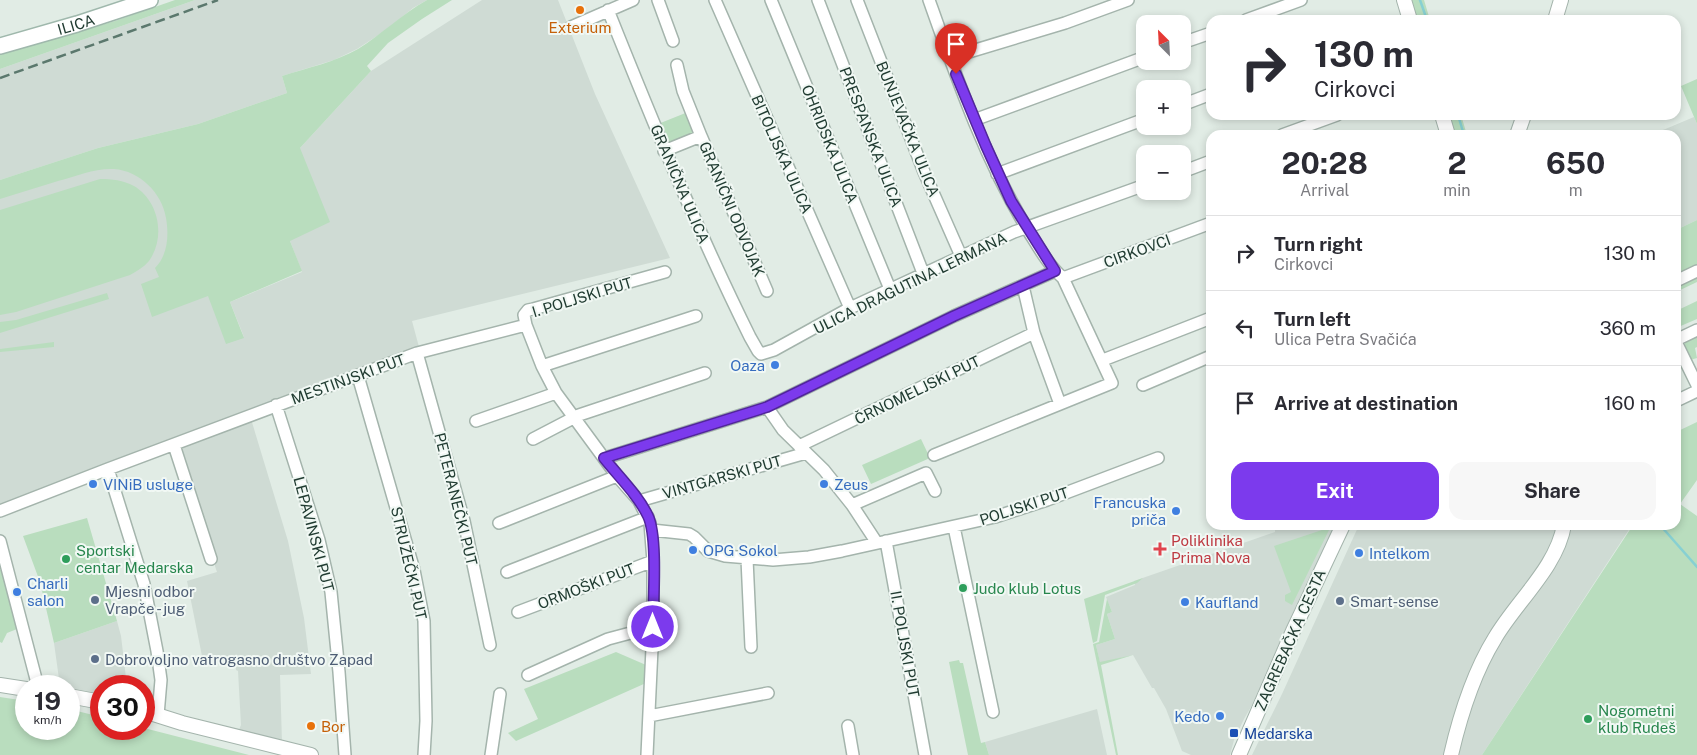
<!DOCTYPE html>
<meta charset="utf-8">
<style>
:root{--surface:#fff;--page:#f7f7f7;--text:#2b2b33;--muted:#7c7c81;--line:#e1e1e2;--accent:#7c3aed}
body{margin:0;font-family:"Public Sans",sans-serif;background:var(--page);color:var(--text);height:100vh;display:flex;flex-direction:column;font-size:19px;white-space:nowrap}
*{box-sizing:border-box;margin:0}
p{font-size:16px;color:var(--muted)}
.icon{flex:none;width:28px;height:28px;fill:none;stroke:currentColor;stroke-width:2;stroke-linecap:round;stroke-linejoin:round}
.map{position:relative;flex:1;overflow:hidden}
.side{position:absolute;left:1206px;top:130px;width:475px;height:400px;display:flex;flex-direction:column;background:var(--surface);border-radius:15px;box-shadow:0 2px 8px #0003}
.side>*{flex:none}
.hud{position:absolute;left:1206px;top:15px;width:475px;height:105px;border-radius:15px;box-shadow:0 2px 8px #0003;background:#fff;color:var(--text);overflow:hidden}
.needle{width:32px;rotate:336deg}
.buttons{position:absolute;left:1136px;top:15px;display:grid;gap:10px}
.buttons a{display:grid;place-items:center;width:55px;height:55px;border-radius:10px;background:var(--surface);box-shadow:0 2px 8px #0003;font-size:25px}
.speed{position:absolute;left:15px;top:675px;display:flex;gap:10px;font-size:25px;font-weight:700;text-align:center}
.speed>*{display:grid;place-content:center;width:65px;height:65px;border-radius:50%;background:var(--surface);box-shadow:0 2px 8px #0003;line-height:1}
.speed small{font-size:12px;font-weight:400}
.speed .limit{border:8px solid #d22;background:#fff;color:#111}
.pin{position:absolute;display:grid;place-items:center;width:42px;height:42px;color:#fff;margin:-51px -21px;border-radius:50% 50% 50% 0;rotate:-45deg;box-shadow:0 0 5px #0007}
.pin .icon{rotate:45deg}
.me{position:absolute;width:55px;margin:-28px;rotate:0deg;stroke-linejoin:round;filter:drop-shadow(0 0 4px #0008)}
.turn{display:flex;align-items:center;gap:18px;height:105px;padding:0 25px;font-size:22px}
.turn .icon{width:65px;height:65px;stroke-width:2.5}
.turn b{display:block;font-size:35px;line-height:42px}
.eta{display:flex;justify-content:space-evenly;align-items:center;height:85px;text-align:center}
.eta b{font-size:30px;font-weight:700;line-height:35px}
.action{display:flex;gap:10px;margin-top:auto;padding:10px 25px}
.action a{flex:1;height:58px;border-radius:15px;background:var(--accent);color:#fff;font-size:20px;font-weight:700;line-height:58px;text-align:center}
.action a+a{background:var(--page);color:var(--text)}
ul{padding:0;list-style:none}
li{display:flex;align-items:center;gap:15px;height:75px;padding:0 25px;border-top:1px solid var(--line)}
li div{flex:1}
li b{display:block;font-size:19px}
li em{font-style:normal}
.map>svg:first-child{display:block}
</style>
<div class="map">
<svg width="1697" height="755" viewBox="0 0 1697 755">
<rect width="100%" height="100%" fill="#e1ece5"/>
<path fill="#cfdbd4" d="M195 0H427L413 8 386 30 357 49 334 60 282 76 287 93 198 124 98 148 0 180V69Z
M482 0H558L595 94 670 258 412 321 419 347 0 505V193L147 155 244 337 230 302 302 272 290 241 300 148 371 71Z
M1694 117 1697 124V220L1676 230V168L1679 167 1676 160V135H1665L1663 130Z
M251 419 288 541 304 618 311 674 280 675 282 743 238 732 241 725 238 671 236 670 235 663 204 666 187 581 217 572 175 450Z
M1270 525H1335L1295 608 1275 653 1259 693 1244 719 1234 740 1230 755H1191L1182 751 1166 709 1154 688H1152L1133 655 1100 663 1096 645 1115 639 1107 614 1112 612 1106 597 1135 585 1134 581 1275 532V529L1272 530Z
M1359 525H1632L1482 755H1252L1282 694Z
M117 621 121 636 127 686H101V698L69 692V686H60L54 643Z
M1097 709 1107 755H989L985 742Z"/>
<path fill="#b9ddbe" d="M175 0H195L0 69V55L115 21Z
M427 0H452L422 19 388 43 367 66 371 71 300 148 330 222 290 241 302 271 230 302 244 338 226 344 208 296 152 317 141 284 159 277 155 268C168 255 169 235 166 218 162 193 140 171 114 169 95 168 77 176 58 181 39 187 19 193 0 199V180L9 177 98 148 198 124 287 93 282 76C307 68 335 62 358 49 382 34 402 14 427 0Z
M1408 0H1424L1430 20H1415Z
M1697 79V124L1681 86Z
M688 112 695 133 669 146 658 124Z
M1446 115H1461L1467 135H1453Z
M100 179C112 179 123 180 134 186 159 201 166 237 149 261 144 267 137 271 130 275L16 312 0 315V210Z
M1697 220V265L1676 275V230Z
M1697 274V282L1676 292V284Z
M107 293 109 299 0 333V322L16 320Z
M1697 301V319L1676 328V311Z
M1697 335V347L1695 348 1697 358 1690 360 1684 344 1688 340Z
M54 342V347L0 352V349Z
M1697 422V480L1680 504 1697 516V755H1482L1633 525H1676V432Z
M921 439 930 458 871 484 862 465Z
M87 518 117 621 54 643 40 582 23 536Z
M1328 528 1329 530 1292 605 1285 601V595L1291 592 1274 546Z
M0 570H2L17 629 7 633 2 643 0 642Z
M1143 578 1137 583 1105 595 1097 641 1093 643 1084 599Z
M1107 599 1112 612 1107 614 1115 639 1096 645 1100 662 1133 655 1101 665 1118 755H1116L1093 644 1099 642Z
M616 652 646 665V683L516 741 508 733 538 719 524 689Z
M959 660 960 663H963L981 743 985 742 989 755H968L949 662Z
M0 697 26 701V729H69V709L101 717V729L144 728 249 755H0Z"/>
<g fill="none" stroke-linecap="round" stroke-linejoin="round">
<path stroke="#87d0d2" stroke-width="2.5" d="M1420 0 1427 20
M1458 115 1464 135
M1660 525 1697 567"/>
<g stroke="#a4b4ac" stroke-width="14">
<path id="minor" d="M658 0 673 41
M715 0 850 308
M771 0 890 289
M818 0 923 273
M857 0 924 172 961 256
M929 0C957 79 985 160 1029 232 1039 248 1049 266 1063 278L1112 383 934 455
M608 10C652 120 697 230 750 337L758 351 761 354 774 350 850 308 1014 232 1145 185
M1246 20 1301 0
M571 27 633 0
M1182 43 1211 33
M949 58 1065 23 1128 0
M677 65 683 91 701 136
M1182 105 1211 94
M974 120 1145 57
M1282 135 1337 115
M664 151 701 136 767 291
M1182 172 1211 161
M997 174 1145 119
M1063 278 1211 223
M1676 281 1697 271
M1023 286 1034 333 1060 404
M1676 340 1697 330
M1676 342 1697 385
M417 353 464 521 490 645
M1103 360 1211 318
M542 366 696 316
M358 376 414 570 424 621 426 721 424 755
M1143 385 1211 356
M1676 401 1697 391
M276 405 319 540 331 592 339 672 345 755
M767 407 783 430 824 470 852 505 877 543
M476 421 556 393
M533 439 579 415 705 373
M174 445 211 559
M799 446 1034 333
M605 458 767 407 954 316 1055 271
M108 469 144 584 157 651 161 680 158 715
M639 501 806 453
M852 505 926 473 935 491
M0 511 108 469 417 353 526 325
M499 523 617 476
M954 527 993 712
M652 530 689 534 694 537 708 551 725 556 773 560 809 557 842 551 995 517 1047 500 1158 458
M0 541 36 679V686
M886 541 925 755
M747 559 751 647
M507 572 648 517
M518 612 653 561
M528 675 608 639 653 627
M649 716 768 693
M848 726 853 755
M491 755 500 694
M647 755 653 627V561L650 523 639 501 617 476 556 393 542 366 526 325 524 315 528 310 533 309 665 272"/>
</g>
<g stroke="#a4b4ac" stroke-width="16">
<path id="tertiary" d="M1404 0 1410 20
M1555 20 1561 0
M1442 115 1448 135
M1517 135 1524 115
M0 685 26 689
M69 696 101 702
M144 711 182 723 311 755
M1239 755 1293 631 1343 525
M1451 755C1460 716 1474 672 1495 638 1516 602 1557 567 1564 525"/>
</g>
<g stroke="#9fb8ac" stroke-width="18">
<g id="secondary">
<path id="s1" d="M0 46 77 24 150 0"/>
</g>
</g>
<use href="#minor" stroke="#fff" stroke-width="11"/>
<use href="#tertiary" stroke="#fff" stroke-width="14"/>
<use href="#secondary" stroke="#fff" stroke-width="15"/>
<path stroke="#5b786d" stroke-width="2.5" stroke-dasharray="10 5" stroke-linecap="butt" d="M0 78 218 0"/>
</g>
<g fill="none" stroke-linecap="round" stroke-linejoin="round">
<g stroke="#51269a" stroke-width="12">
<path id="route" d="M653 627C653 602 658 537 648 516 638 495 619 477 604 458L767 407 954 316 1055 271 1011 201 986 146 956 74"/>
</g>
<use href="#route" stroke="#7c3aed" stroke-width="9"/>
</g>
<g fill="#e8710a" stroke="#f1f8f4" stroke-width="2">
<circle cx="580" cy="10" r="5"/>
<circle cx="311" cy="726" r="5"/>
</g>
<g fill="#3f7fe0" stroke="#f1f8f4" stroke-width="2">
<circle cx="775" cy="365" r="5"/>
<circle cx="93" cy="484" r="5"/>
<circle cx="824" cy="484" r="5"/>
<circle cx="1176" cy="511" r="5"/>
<circle cx="693" cy="550" r="5"/>
<circle cx="1359" cy="553" r="5"/>
<circle cx="17" cy="592" r="5"/>
<circle cx="1185" cy="602" r="5"/>
<circle cx="1220" cy="716" r="5"/>
</g>
<path fill="#e0444e" stroke="#f1f8f4" stroke-width="2" d="M1157.5 541.5h5v5h5v5h-5v5h-5v-5h-5v-5h5z"/>
<g fill="#2e9e5b" stroke="#f1f8f4" stroke-width="2">
<circle cx="66" cy="559" r="5"/>
<circle cx="963" cy="588" r="5"/>
<circle cx="1588" cy="719" r="5"/>
</g>
<g fill="#5c6f8a" stroke="#f1f8f4" stroke-width="2">
<circle cx="95" cy="600" r="5"/>
<circle cx="1340" cy="601" r="5"/>
<circle cx="95" cy="659" r="5"/>
</g>
<rect fill="#1a4fb4" stroke="#f1f8f4" stroke-width="2" x="1229" y="728" width="10" height="10" rx="2.5"/>
<g text-anchor="middle" dominant-baseline="central" stroke-width="4" stroke-linejoin="round" paint-order="stroke">
<g font-size="15" fill="#213c32" stroke="#f1f8f4">
<text stroke="none"><textPath href="#s1" startOffset="79">ILICA</textPath></text>
<text transform="translate(908 129) rotate(68)">BUNJEVAČKA ULICA</text>
<text transform="translate(871 137) rotate(69)">PRESPANSKA ULICA</text>
<text transform="translate(830 144) rotate(68)">OHRIDSKA ULICA</text>
<text transform="translate(782 154) rotate(66)">BITOLJSKA ULICA</text>
<text transform="translate(680 184) rotate(67)">GRANIČNA ULICA</text>
<text transform="translate(732 209) rotate(67)">GRANIČNI ODVOJAK</text>
<text transform="translate(1137 251) rotate(-20)">CIRKOVCI</text>
<text transform="translate(910 283) rotate(-26)">ULICA DRAGUTINA LERMANA</text>
<text transform="translate(582 297) rotate(-17)">I. POLJSKI PUT</text>
<text transform="translate(348 379) rotate(-20)">MESTINJSKI PUT</text>
<text transform="translate(917 390) rotate(-26)">ČRNOMELJSKI PUT</text>
<text transform="translate(722 477) rotate(-16)">VINTGARSKI PUT</text>
<text transform="translate(456 499) rotate(76)">PETERANEČKI PUT</text>
<text transform="translate(1024 506) rotate(-18)">POLJSKI PUT</text>
<text transform="translate(314 534) rotate(75)">LEPAVINSKI PUT</text>
<text transform="translate(409 563) rotate(77)">STRUŽEČKI PUT</text>
<text transform="translate(586 586) rotate(-21)">ORMOŠKI PUT</text>
<text transform="translate(1290 640) rotate(-66)">ZAGREBAČKA CESTA</text>
<text transform="translate(905 644) rotate(80)">II. POLJSKI PUT</text>
</g>
<g font-size="15" fill="#c56008" stroke="#f1f8f4">
<text x="580" y="27">Exterium</text>
<text x="321" y="726" text-anchor="start">Bor</text>
</g>
<g font-size="15" fill="#366cbe" stroke="#f1f8f4" text-anchor="start">
<text x="765" y="365" text-anchor="end">Oaza</text>
<text x="103" y="484">VINiB usluge</text>
<text x="834" y="484">Zeus</text>
<text x="1166" y="502" text-anchor="end">Francuska<tspan x="1166" dy="17">priča</tspan></text>
<text x="703" y="550">OPG Sokol</text>
<text x="1369" y="553">Intelkom</text>
<text x="27" y="583">Charli<tspan x="27" dy="17">salon</tspan></text>
<text x="1195" y="602">Kaufland</text>
<text x="1210" y="716" text-anchor="end">Kedo</text>
</g>
<g font-size="15" fill="#be3a42" stroke="#f1f8f4" text-anchor="start">
<text x="1171" y="540">Poliklinika<tspan x="1171" dy="17">Prima Nova</tspan></text>
</g>
<g font-size="15" fill="#27864d" stroke="#f1f8f4" text-anchor="start">
<text x="76" y="550">Sportski<tspan x="76" dy="17">centar Medarska</tspan></text>
<text x="973" y="588">Judo klub Lotus</text>
<text x="1598" y="710">Nogometni<tspan x="1598" dy="17">klub Rudeš</tspan></text>
</g>
<g font-size="15" fill="#4e5e75" stroke="#f1f8f4" text-anchor="start">
<text x="105" y="591">Mjesni odbor<tspan x="105" dy="17">Vrapče - jug</tspan></text>
<text x="1350" y="601">Smart-sense</text>
<text x="105" y="659">Dobrovoljno vatrogasno društvo Zapad</text>
</g>
<g font-size="15" fill="#164399" stroke="#f1f8f4" text-anchor="start">
<text x="1244" y="733">Medarska</text>
</g>
</g>
</svg>
<div class="buttons">
<a><svg class="needle" viewBox="-14 -14 28 28"><path d="M0-13l5 13h-10z" fill="#e53935"/><path d="M0 13l5-13h-10z" fill="#7c7c81"/></svg></a>
<a>+</a>
<a>−</a>
</div>
<div class="speed"><div>19<small>km/h</small></div><div class="limit">30</div></div>
<div class="pin" style="left:956px;top:74px;background:#d93025"><svg class="icon" aria-label="arrive" viewBox="0 0 24 24"><path d="M6 21V4h12l-3 4 3 4H6"/></svg></div>
<svg class="me" style="left:653px;top:627px" viewBox="-20 -20 40 40"><circle r="17" fill="#7c3aed" stroke="#fff" stroke-width="3"/><path d="M0-11L8 9 0 5-8 9z" fill="#fff"/></svg>
<div class="hud">
<div class="turn"><svg class="icon" aria-label="right" viewBox="0 0 24 24"><path d="M7 20v-9h11M14 6l5 5-5 5"/></svg><div><b>130 m</b>Cirkovci</div></div>
</div>
<section class="side">
<div class="eta">
<div><b>20:28</b><p>Arrival</p></div>
<div><b>2</b><p>min</p></div>
<div><b>650</b><p>m</p></div>
</div>
<ul>
<li><svg class="icon" aria-label="right" viewBox="0 0 24 24"><path d="M7 20v-9h11M14 6l5 5-5 5"/></svg><div><b>Turn right</b><p>Cirkovci</p></div><em>130 m</em></li>
<li><svg class="icon" aria-label="left" viewBox="0 0 24 24"><path d="M17 20v-9H6M10 6l-5 5 5 5"/></svg><div><b>Turn left</b><p>Ulica Petra Svačića</p></div><em>360 m</em></li>
<li><svg class="icon" aria-label="arrive" viewBox="0 0 24 24"><path d="M6 21V4h12l-3 4 3 4H6"/></svg><div><b>Arrive at destination</b></div><em>160 m</em></li>
</ul>
<div class="action"><a>Exit</a><a>Share</a></div>
</section>
</div>
